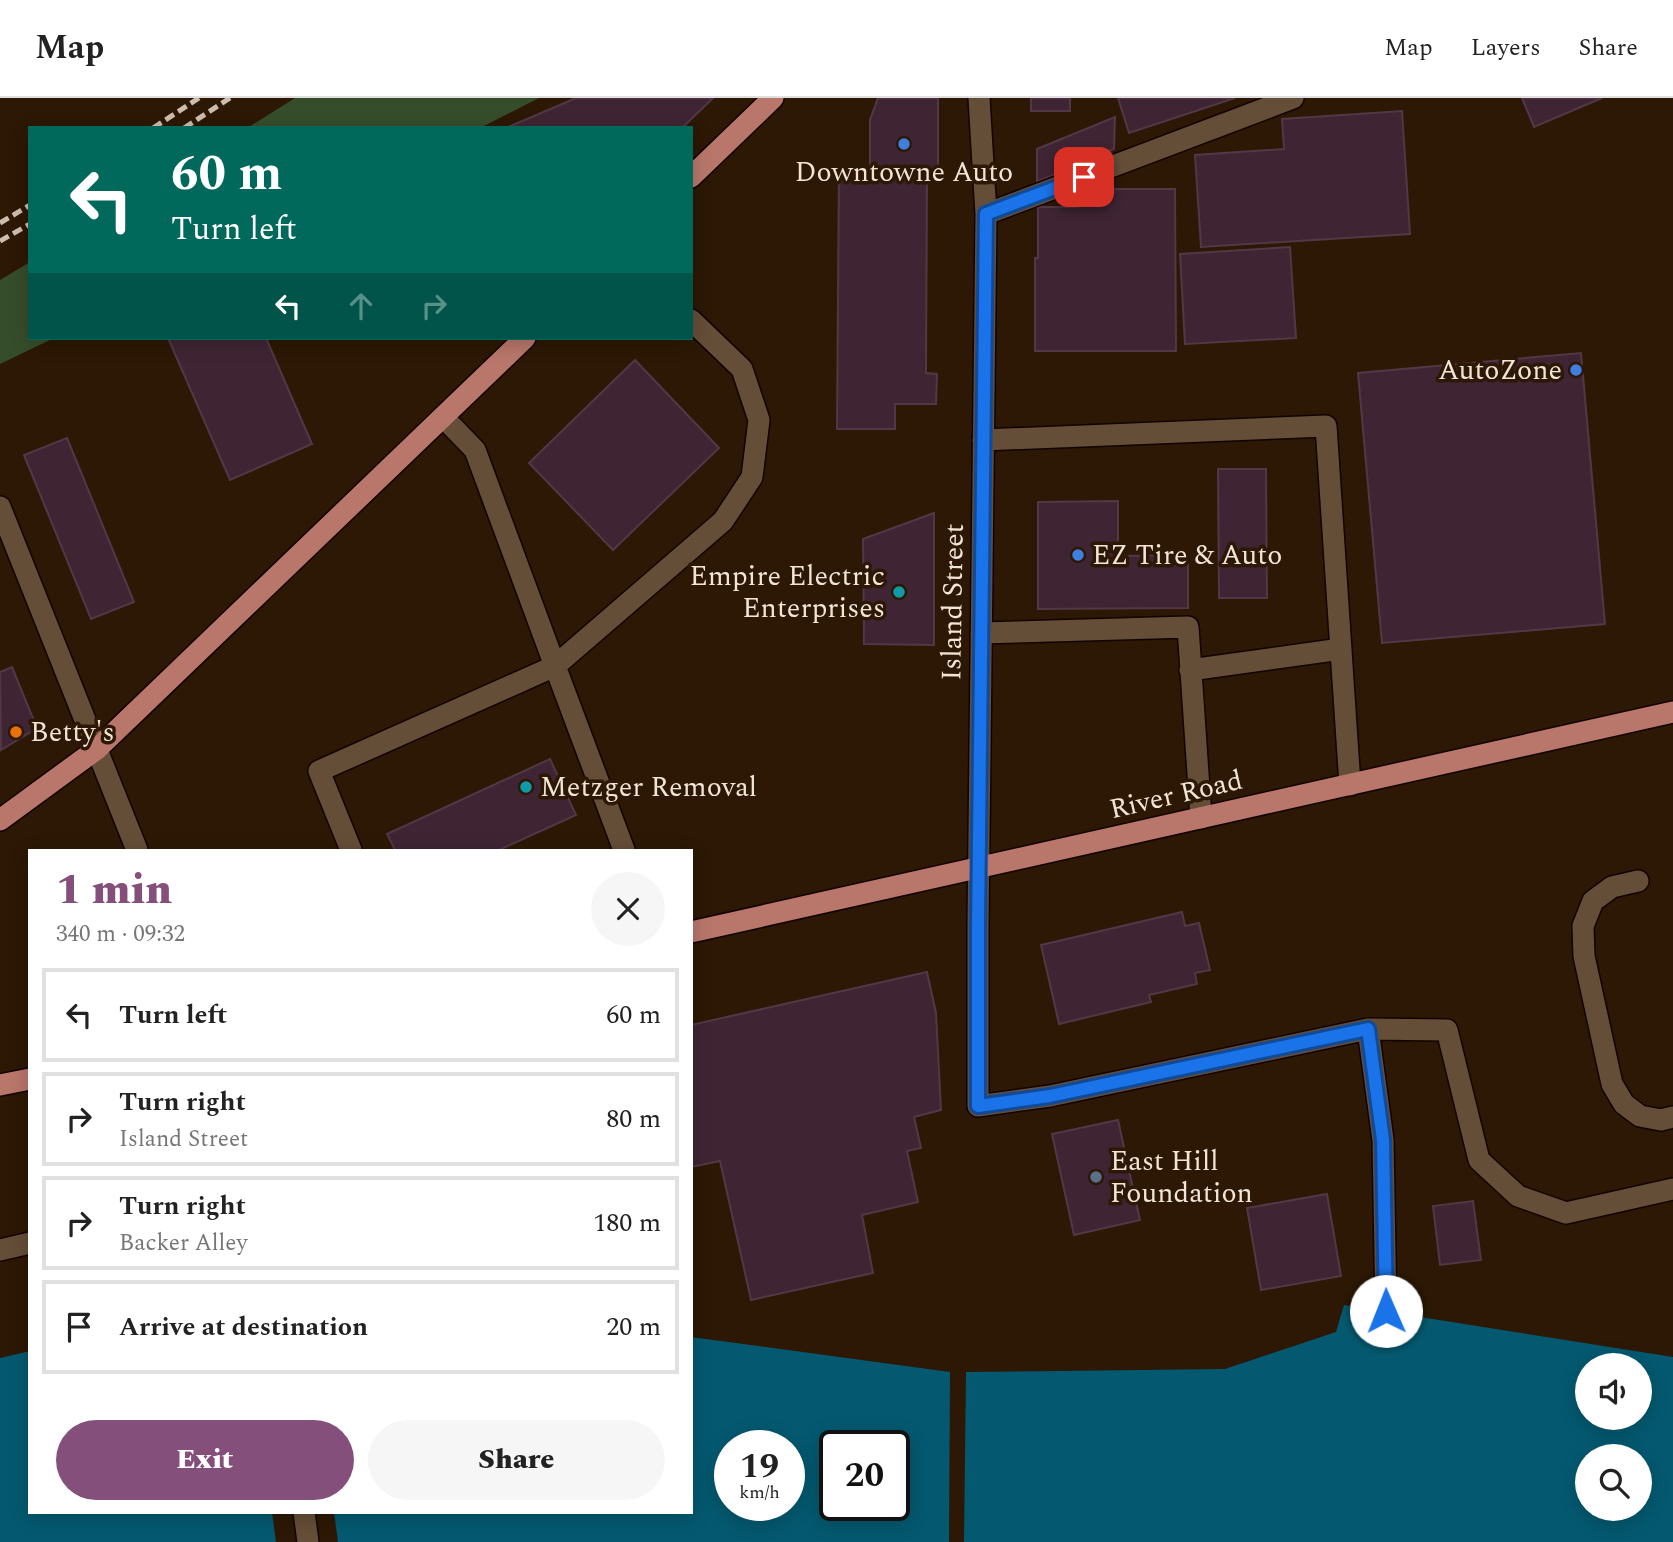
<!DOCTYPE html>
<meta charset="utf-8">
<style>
:root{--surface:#fff;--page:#f6f6f6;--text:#222;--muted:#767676;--line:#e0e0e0;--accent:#844f7a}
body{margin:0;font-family:Spectral,serif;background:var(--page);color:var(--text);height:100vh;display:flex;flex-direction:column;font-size:26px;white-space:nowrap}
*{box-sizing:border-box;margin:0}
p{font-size:23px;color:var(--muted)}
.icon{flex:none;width:38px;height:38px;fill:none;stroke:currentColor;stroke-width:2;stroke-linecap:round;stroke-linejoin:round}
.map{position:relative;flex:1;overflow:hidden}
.panel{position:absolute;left:28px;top:751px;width:665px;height:665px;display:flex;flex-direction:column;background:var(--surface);border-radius:0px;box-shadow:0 4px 18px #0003}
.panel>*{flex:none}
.top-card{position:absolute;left:28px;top:28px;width:665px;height:214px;border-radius:0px;box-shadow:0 4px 18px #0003;background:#00695c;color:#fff;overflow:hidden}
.fabs{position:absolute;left:1575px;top:1255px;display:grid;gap:14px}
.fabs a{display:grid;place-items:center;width:77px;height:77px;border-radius:50%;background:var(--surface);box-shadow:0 4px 18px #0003;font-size:35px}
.speed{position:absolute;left:714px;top:1332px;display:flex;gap:14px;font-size:35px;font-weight:700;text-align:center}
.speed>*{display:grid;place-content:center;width:91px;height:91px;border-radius:50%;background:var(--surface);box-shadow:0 4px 18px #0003;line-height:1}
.speed small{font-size:18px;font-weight:400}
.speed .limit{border:4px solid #111;border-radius:10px;background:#fff;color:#111}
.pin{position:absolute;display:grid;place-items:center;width:60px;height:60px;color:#fff;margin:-30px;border-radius:14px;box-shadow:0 4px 10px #0006}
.me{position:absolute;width:77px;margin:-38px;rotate:359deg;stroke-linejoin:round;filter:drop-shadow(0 0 5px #0008)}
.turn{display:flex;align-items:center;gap:24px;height:147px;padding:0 28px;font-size:32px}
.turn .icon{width:91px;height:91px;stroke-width:2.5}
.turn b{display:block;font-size:49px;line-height:60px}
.lanes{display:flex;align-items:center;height:66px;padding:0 28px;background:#0003;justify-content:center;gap:35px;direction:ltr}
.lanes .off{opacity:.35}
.round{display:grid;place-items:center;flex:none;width:74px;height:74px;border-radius:37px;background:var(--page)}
.head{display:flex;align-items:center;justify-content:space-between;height:119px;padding:0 28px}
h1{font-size:42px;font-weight:800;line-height:52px;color:var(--accent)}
.primary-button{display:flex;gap:14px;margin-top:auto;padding:14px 28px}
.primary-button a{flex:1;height:80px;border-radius:42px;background:var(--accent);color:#fff;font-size:28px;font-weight:800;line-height:80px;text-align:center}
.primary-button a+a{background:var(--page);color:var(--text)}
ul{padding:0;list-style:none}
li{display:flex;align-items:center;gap:21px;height:94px;margin:0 14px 10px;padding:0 14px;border:4px solid var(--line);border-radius:0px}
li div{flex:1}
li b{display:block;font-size:26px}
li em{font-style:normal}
header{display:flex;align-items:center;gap:42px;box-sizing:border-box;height:98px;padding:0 35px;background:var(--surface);border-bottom:2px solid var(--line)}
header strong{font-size:33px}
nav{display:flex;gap:38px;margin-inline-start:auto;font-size:24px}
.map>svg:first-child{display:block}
</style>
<header>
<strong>Map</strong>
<nav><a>Map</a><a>Layers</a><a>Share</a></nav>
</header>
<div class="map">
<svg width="1673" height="1444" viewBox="0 0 1673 1444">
<rect width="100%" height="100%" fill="#2c1804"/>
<path fill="#364d2b" d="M295 0H539L480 30H247Z
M30 164V240H54L0 266V182Z"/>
<path fill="#045970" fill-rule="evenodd" d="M1344 1207 1673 1259V1444H0V1260L30 1253V1414H691V1239L950 1274H966L1225 1271 1336 1234ZM1587 1267H1640V1320H1587ZM730 1348H789V1407H730ZM835 1348H894V1407H835ZM1587 1358H1640V1410H1587Z"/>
<path fill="#2c1804" d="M950 1274H966L964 1444H949Z
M272 1414H334L338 1444H276Z"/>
<path fill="#3f2533" stroke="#543746" stroke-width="2" d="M576 0H713L682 30H506Z
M878 0H938V73H870V22Z
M1031 0H1070V13H1031Z
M1118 0H1235L1129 35Z
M1522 0H1602L1534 29Z
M1402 13 1410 136 1201 149 1195 57 1284 51 1282 21Z
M1115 19 1114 51 1037 84V51Z
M839 70 870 71V73H927L926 275 937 276 936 306H895V331H837Z
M1078 91H1175L1176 253H1035V160H1038V109H1078Z
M1290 149 1296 240 1185 246 1180 156Z
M168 240H266L312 346 230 382Z
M1581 255 1605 526 1382 545 1358 275Z
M635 262 719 350 613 452 529 365Z
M67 340 134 504 91 521 24 357Z
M1218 371H1266L1267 500H1219Z
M1118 403V458L1188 457V510L1038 511V404Z
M934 415V547L864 546 863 441Z
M12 569 37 630 1 652 0 574Z
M550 661 576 717 499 752H395L387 736Z
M1182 814 1185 828 1199 825 1210 872 1195 875 1197 886 1149 897 1151 904 1059 926 1041 847Z
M927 874 936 915 941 1012 914 1019 921 1050 907 1053 918 1104 862 1117 873 1175 751 1202 720 1063 691 1069V927Z
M1118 1022 1140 1122 1074 1137 1052 1036Z
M1327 1096 1341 1178 1261 1192 1247 1110Z
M1473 1103 1481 1162 1440 1167 1433 1108Z"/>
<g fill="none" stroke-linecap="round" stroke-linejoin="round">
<g stroke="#130300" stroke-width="24">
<path id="minor" d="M979 0 986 116 978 828V1008L1050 998 1368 931 1447 932 1479 1062 1518 1098 1566 1115 1673 1091
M986 116 1293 0
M443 319 475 352 555 568 723 423 752 379 759 322 742 271 691 222
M983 342 1326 328 1350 687
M0 409 137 752
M981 535 1188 529 1201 720
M1190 572 1341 551
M351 752 319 673 555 568 624 752
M1638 783 1612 789 1593 803 1583 828 1584 858 1612 986 1624 1006 1640 1018 1661 1022 1673 1019
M1368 931 1383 1042 1386 1213
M0 1152 30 1145
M304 1414 308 1444"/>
</g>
<g stroke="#130300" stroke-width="24">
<path id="major" d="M691 79 773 0
M0 722 97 651 525 240
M691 834 1673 614
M0 987 30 981"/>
</g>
<use href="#minor" stroke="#654e38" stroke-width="21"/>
<use href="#major" stroke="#b9776b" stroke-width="21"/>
<path stroke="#ccbdaf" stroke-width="5" stroke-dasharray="10 5" stroke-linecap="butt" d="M153 30 199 0
M184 30 230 0
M0 125 30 107
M0 143 30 126"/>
</g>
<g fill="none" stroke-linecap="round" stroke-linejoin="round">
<g stroke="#114b97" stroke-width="18">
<path id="route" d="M1084 79 986 116 978 828V1008L1050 998 1368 931 1383 1042 1386 1213"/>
</g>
<use href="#route" stroke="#1a73e8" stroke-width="12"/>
</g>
<g fill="#3f7fe0" stroke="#2c1804" stroke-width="2.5">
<circle cx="904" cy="46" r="7"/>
<circle cx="1576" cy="272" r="7"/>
<circle cx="1078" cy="457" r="7"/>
</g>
<g fill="#0f9aa8" stroke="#2c1804" stroke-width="2.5">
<circle cx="899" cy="494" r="7"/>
<circle cx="526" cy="689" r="7"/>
</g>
<circle fill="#e8710a" stroke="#2c1804" stroke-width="2.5" cx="16" cy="634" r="7"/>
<circle fill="#5c6f8a" stroke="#2c1804" stroke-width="2.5" cx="1096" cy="1079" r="7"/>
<g text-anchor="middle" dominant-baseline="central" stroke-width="7" stroke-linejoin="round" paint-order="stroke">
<g font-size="28" fill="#f2e4d7" stroke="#2c1804" text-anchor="start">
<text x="904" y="74" text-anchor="middle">Downtowne Auto</text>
<text x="1562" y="272" text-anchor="end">AutoZone</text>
<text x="1092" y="457">EZ Tire &amp; Auto</text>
<text x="885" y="478" text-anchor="end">Empire Electric<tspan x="885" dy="32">Enterprises</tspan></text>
<text x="30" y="634">Betty's</text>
<text x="540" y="689">Metzger Removal</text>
<text x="1110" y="1063">East Hill<tspan x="1110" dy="32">Foundation</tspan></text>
</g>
<g font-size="28" fill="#f2e4d7" stroke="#2c1804">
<text transform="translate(953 504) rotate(-89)">Island Street</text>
<text transform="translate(1176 697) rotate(-13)">River Road</text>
</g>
</g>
</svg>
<div class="fabs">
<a><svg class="icon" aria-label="sound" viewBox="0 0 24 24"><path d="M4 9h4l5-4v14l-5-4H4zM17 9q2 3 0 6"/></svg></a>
<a><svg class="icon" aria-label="search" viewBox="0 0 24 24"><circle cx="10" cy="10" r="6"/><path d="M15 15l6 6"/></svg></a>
</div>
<div class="speed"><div>19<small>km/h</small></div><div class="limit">20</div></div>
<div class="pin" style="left:1084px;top:79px;background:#d93025"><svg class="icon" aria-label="arrive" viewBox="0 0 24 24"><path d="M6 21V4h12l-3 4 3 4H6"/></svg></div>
<svg class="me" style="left:1386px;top:1213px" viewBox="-20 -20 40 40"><circle r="19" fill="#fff"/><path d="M0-13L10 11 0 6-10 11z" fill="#1a73e8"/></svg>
<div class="top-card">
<div class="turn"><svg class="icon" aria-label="left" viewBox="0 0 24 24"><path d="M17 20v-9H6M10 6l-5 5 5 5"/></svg><div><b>60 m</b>Turn left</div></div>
<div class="lanes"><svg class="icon" aria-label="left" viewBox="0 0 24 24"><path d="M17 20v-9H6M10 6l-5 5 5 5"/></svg><svg class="icon off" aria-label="ahead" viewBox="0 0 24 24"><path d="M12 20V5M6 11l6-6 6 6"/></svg><svg class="icon off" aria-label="right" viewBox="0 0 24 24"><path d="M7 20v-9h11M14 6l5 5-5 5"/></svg></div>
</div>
<section class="panel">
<div class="head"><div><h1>1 min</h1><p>340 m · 09:32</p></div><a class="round"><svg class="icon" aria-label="close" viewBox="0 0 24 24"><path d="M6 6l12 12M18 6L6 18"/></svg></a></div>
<ul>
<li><svg class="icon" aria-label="left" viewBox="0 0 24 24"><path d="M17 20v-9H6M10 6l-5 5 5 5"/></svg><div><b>Turn left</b></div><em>60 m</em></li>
<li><svg class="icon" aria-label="right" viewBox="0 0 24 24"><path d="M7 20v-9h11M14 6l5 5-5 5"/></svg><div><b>Turn right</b><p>Island Street</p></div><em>80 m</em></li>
<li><svg class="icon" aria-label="right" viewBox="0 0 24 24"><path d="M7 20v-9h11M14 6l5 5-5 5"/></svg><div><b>Turn right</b><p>Backer Alley</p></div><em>180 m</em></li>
<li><svg class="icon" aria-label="arrive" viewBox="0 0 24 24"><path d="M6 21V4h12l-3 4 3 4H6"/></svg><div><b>Arrive at destination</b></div><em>20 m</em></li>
</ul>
<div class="primary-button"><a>Exit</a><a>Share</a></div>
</section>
</div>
